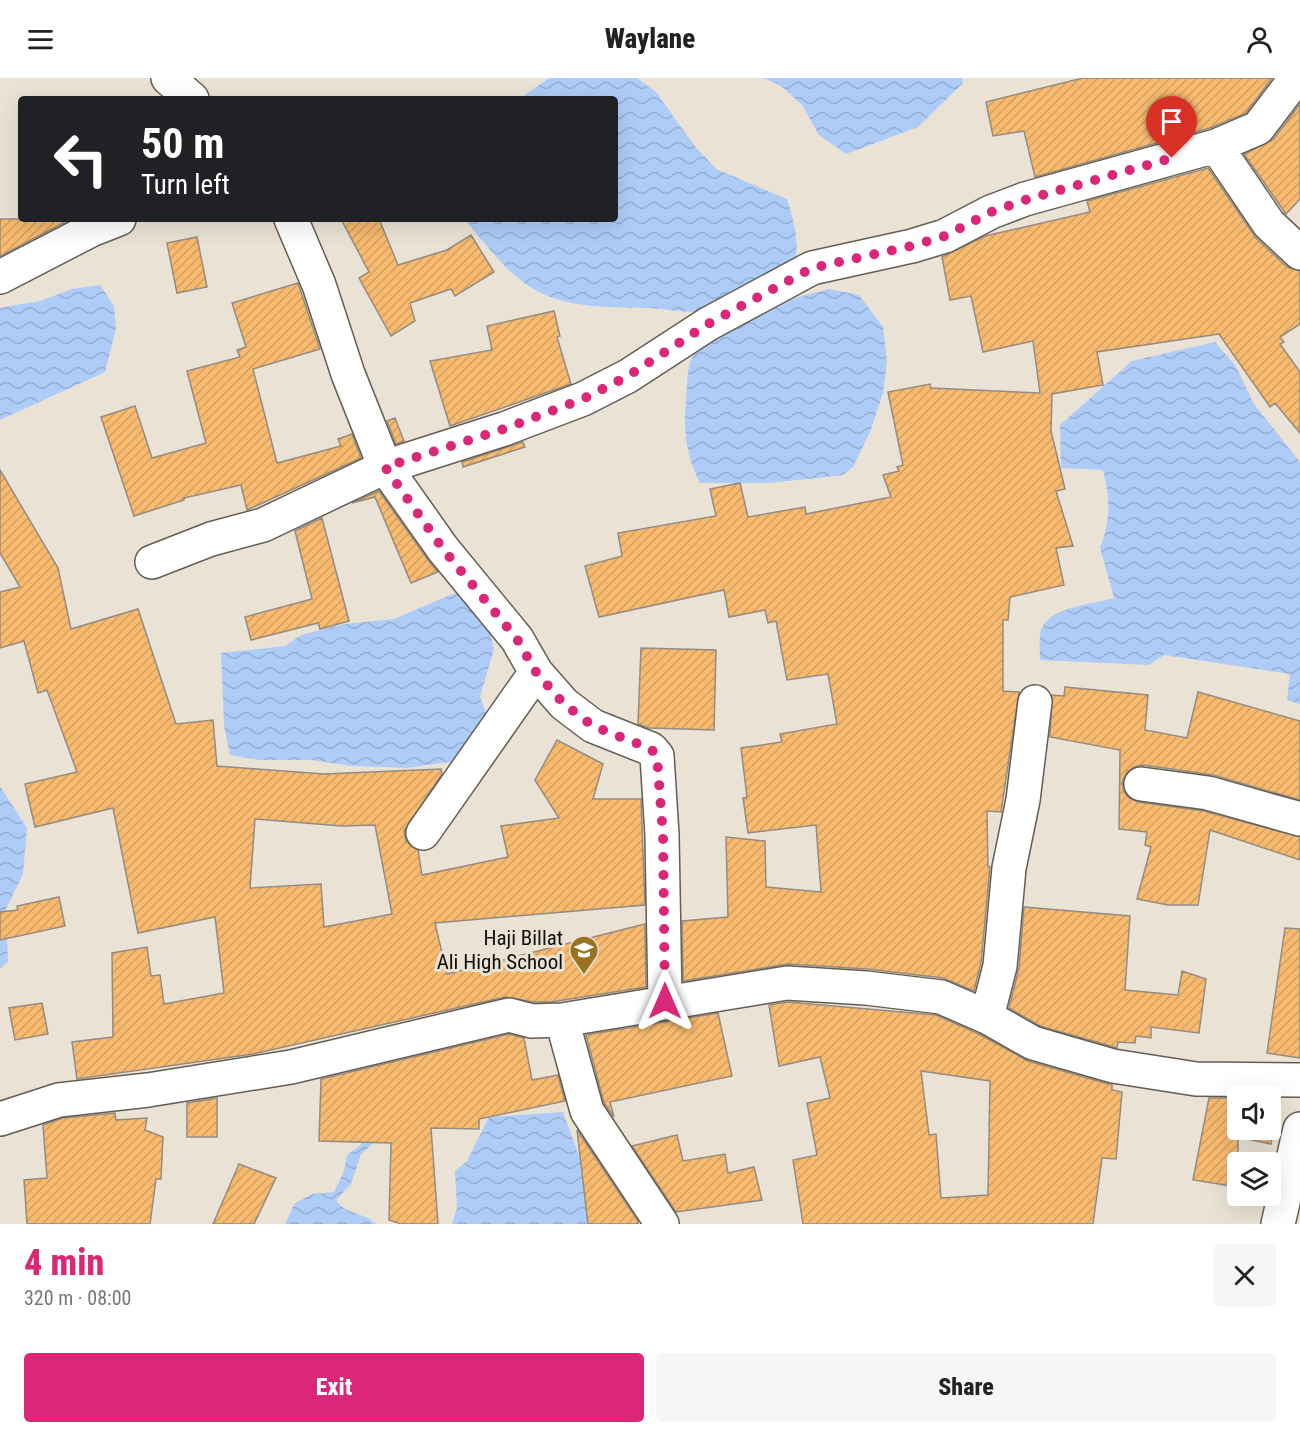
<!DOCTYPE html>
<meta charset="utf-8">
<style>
:root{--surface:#fff;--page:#f6f6f6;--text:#222;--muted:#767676;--accent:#db2777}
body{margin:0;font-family:"Roboto Condensed",sans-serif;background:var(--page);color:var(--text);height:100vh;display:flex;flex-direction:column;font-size:22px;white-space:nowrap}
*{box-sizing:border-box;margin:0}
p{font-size:20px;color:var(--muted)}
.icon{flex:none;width:33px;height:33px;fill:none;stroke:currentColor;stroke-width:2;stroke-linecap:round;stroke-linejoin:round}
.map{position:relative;height:1146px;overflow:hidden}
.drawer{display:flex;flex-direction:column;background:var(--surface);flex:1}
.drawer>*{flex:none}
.banner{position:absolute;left:18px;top:18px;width:600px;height:126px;border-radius:6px;box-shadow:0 6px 24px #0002;background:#202124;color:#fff;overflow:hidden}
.fabs{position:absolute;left:1227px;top:1008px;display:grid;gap:12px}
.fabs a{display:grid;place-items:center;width:54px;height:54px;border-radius:6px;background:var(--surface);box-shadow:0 6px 24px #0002;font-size:30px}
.pin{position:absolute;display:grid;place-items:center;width:51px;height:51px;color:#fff;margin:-62px -26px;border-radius:50% 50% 50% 0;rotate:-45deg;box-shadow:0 0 6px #0007}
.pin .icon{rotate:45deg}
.me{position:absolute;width:66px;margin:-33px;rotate:0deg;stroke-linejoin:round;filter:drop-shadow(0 0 4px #0008)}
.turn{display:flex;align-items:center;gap:21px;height:126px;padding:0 24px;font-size:27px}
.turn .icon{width:78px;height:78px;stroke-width:2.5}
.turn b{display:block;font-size:42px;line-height:51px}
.round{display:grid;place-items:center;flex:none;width:63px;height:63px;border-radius:6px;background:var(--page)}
.summary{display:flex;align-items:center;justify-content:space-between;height:102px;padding:0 24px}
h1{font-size:36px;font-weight:800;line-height:45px;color:var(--accent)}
.action{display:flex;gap:12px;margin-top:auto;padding:12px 24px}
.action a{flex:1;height:69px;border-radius:6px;background:var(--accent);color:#fff;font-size:24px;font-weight:800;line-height:69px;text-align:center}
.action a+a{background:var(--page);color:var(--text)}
header{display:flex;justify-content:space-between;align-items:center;height:78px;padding:0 24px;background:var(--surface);font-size:27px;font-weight:800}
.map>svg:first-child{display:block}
</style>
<header><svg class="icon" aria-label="menu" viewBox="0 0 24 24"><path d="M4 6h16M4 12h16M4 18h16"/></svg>Waylane<svg class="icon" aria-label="person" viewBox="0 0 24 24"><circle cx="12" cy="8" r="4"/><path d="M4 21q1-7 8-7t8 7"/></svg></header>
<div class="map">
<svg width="1300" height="1146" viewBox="0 0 1300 1146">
<defs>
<pattern id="water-waves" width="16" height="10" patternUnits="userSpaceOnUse" patternTransform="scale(1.5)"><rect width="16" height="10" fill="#aeccf8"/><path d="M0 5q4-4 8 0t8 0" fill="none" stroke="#95aed3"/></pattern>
<pattern id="building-hatch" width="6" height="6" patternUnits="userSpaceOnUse" patternTransform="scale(1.5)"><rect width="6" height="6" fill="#f7ba6f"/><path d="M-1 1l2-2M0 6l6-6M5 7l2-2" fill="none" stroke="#d39f5f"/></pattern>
</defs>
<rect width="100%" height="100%" fill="#eae3d5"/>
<path fill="url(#water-waves)" d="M549 0H637L656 14 694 67 716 91 787 121C794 144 801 167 793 190 769 203 745 221 720 230 697 238 671 231 647 230 612 229 573 231 539 214 509 199 486 166 464 141H615V21H519Z
M763 0H962L963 5 918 49 846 76 819 57 802 27 780 7Z
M100 207 114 228 116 251 105 294 0 342V230L40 223 72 211Z
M829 211 859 217 883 249 887 283 883 315 870 354 853 389 843 397 818 400 767 405H700C687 379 683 355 686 325 687 313 686 291 692 280 714 244 790 220 829 211Z
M1215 264 1235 287 1254 326 1300 384V626L1287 622 1290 596 1164 577 1149 587 1040 582C1040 574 1039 565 1040 557 1044 528 1092 527 1114 520L1100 469C1111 444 1110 419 1103 392L1061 390 1060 347 1132 283Z
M457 514 488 546 494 571 480 619 488 640 456 683 407 690 352 688 312 682H260L230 677 224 648 221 575 285 568 301 557 344 546 394 541Z
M0 708 27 750 23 796 6 831 8 884 0 891Z
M366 1003 377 1062 361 1076 351 1106 336 1122C345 1137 364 1134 376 1146H285L294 1126 312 1116 334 1114 344 1093 347 1077 361 1067Z
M563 1034 579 1078 602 1114 603 1146H452L457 1130 455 1093 467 1083 489 1039Z"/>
<path fill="url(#building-hatch)" stroke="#958b80" stroke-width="1.5" fill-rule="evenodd" d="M1083 0H1272L1246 35 1210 50 1035 99 1024 53 993 58 986 24Z
M1300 26V121L1286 136 1244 76 1273 62Z
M1208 90 1256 160 1287 189 1300 193V246L1280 259 1284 264 1280 266 1300 294V355L1275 325 1270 329 1219 256 1097 274 1103 307 1052 316 1051 353 1065 411 1056 413 1073 468 1056 470 1064 507 1010 519 1008 542H1003V613L1019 614 1001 734 987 733 988 789H990L981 885 974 913 943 900 867 891 788 886 683 903 682 843 728 839 726 759 765 763 766 809 821 814 816 747 748 755 743 720 747 719 741 670 782 664 780 656 837 646 828 596 787 602 776 543 768 545 765 532 729 539 724 512 599 539 585 488 622 478 618 455 716 438 710 411 740 405 748 439 805 429 806 436 891 419 883 397 899 393 897 389 903 387 888 314 930 306 931 310 1040 315 1033 263 983 274 971 218 950 222 942 179 985 158 1090 134 1087 123Z
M0 141H71L0 178Z
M341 141H379L398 187 447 172 471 157 494 194 455 218 451 211 410 225 415 243 391 258 359 200 369 194Z
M197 159 207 209 177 215 167 165Z
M298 205 320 271 253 291 277 385 341 368 338 361 352 356 361 380 247 432 241 407 184 420V422L134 438 101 339 135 328 152 380 206 365 187 293 240 279 237 272 246 269 232 225Z
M554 233 560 258 557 259 571 306 450 348 430 283 492 272 487 248Z
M395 340 404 363 396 366 387 343Z
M523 364 525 369 463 389 462 384Z
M0 392 58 490 71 551 138 531 176 646 213 642 217 688 324 696 441 691 442 696 404 753 406 763 418 772 422 797 508 779 501 748 559 740 535 702 557 662 603 686 593 721H641L645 827 435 845 447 896 645 846 646 909 551 924H534L505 919 253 976 77 1001 72 964 113 959 112 875 147 869 151 898 160 897 164 926 224 915 215 839 138 855 113 730 35 749 25 706 77 694 47 612 38 615 24 563 0 570V514L20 509 0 475ZM255 741 342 748 375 747 392 836 324 849 321 806 250 810Z
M379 413 428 482 438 494 411 505 375 419 352 425Z
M322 440 349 543 320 551 318 545 251 562 245 539 312 521 295 453Z
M641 570 716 572 714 652 649 650 638 646Z
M1065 609 1148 617 1145 652 1187 660 1198 614 1300 643V722L1213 697 1143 687 1134 689 1127 694 1122 704 1124 714 1129 720 1138 724 1204 733 1300 759V782L1210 752 1198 827H1168L1137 821 1151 769 1145 767 1147 754 1119 751 1120 672 1050 659 1052 617 1064 618Z
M59 819 65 848 0 862V834L18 832 17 828Z
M1024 829 1130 838 1125 912 1178 917 1182 893 1206 901 1199 955 1151 949V960L1136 958 1135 965 1118 964 1117 970 1040 948 1009 930 1019 890Z
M1285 850 1300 851V980L1267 975Z
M788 924 936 937 979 956 1028 983 1112 1007V1012L1122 1014 1116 1081 1102 1080 1093 1146H803L793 1082 817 1077 807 1025 830 1020 820 979 779 988 769 927ZM921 993 990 1003 988 1117 941 1120 936 1056 929 1057Z
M42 925 48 956 15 962 9 930Z
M718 935 732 998 610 1024 614 1039 604 1025 586 957Z
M509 956 524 960 532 1002 558 997 565 1023 479 1041V1051L431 1050 438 1146H401L389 1142 391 1065 319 1063 321 1001Z
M217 1020V1059H187V1025Z
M1209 1020H1238V1052H1270V1021L1279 1023 1271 1066 1238 1059V1109L1193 1102Z
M115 1035 116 1042 147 1040 145 1052 163 1059 161 1101H156L150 1146H27L24 1102 47 1100 43 1047 63 1040Z
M577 1052 638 1143V1146H588Z
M677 1057 683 1083 725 1076 728 1095 754 1089 762 1122 676 1134 632 1068Z
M239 1086 276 1100 254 1146H213Z"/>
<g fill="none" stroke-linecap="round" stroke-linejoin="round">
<g stroke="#645e52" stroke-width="36">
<path id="street" d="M168 0 192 21
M1296 0 1258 50 1216 68 1269 146 1300 175
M291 141 319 207 348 296 385 389 443 471 517 561 536 594 564 626 593 648 651 671 657 678 662 757 665 923
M0 199 91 152 119 141
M152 484 211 461 263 447 385 389 504 351 583 321 628 298 708 246 812 190 912 168 945 158 991 134 1025 121 1216 68
M1141 706 1208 715 1300 741
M423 755 536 594
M987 939 1000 888 1009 790 1023 722 1035 624
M0 1041 59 1022 148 1012 291 989 509 937 532 943 562 942
M662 1146 587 1033 562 942 787 905 866 910 941 919 987 939 1033 965 1113 988 1196 1001 1300 1002
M1278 1146 1300 1051"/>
</g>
<use href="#street" stroke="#fff" stroke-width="33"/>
</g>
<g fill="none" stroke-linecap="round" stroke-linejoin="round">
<path stroke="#db2777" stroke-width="10" stroke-dasharray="0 18" d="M665 923 663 757 657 678 651 671 593 648 564 626 536 594 517 561 443 471 385 389 504 351 583 321 628 298 708 246 812 190 912 168 945 158 991 134 1025 122 1172 80"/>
</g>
<defs>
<g id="school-pin" transform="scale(1.5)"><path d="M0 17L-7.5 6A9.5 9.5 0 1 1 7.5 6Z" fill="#9b721f" stroke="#eae3d5"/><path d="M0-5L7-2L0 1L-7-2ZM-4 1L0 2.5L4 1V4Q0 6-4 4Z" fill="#fff"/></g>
</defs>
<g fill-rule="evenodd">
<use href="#school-pin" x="584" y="872"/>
</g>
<g text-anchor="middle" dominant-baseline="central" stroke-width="6" stroke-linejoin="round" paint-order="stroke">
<g font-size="21" fill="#100d09" stroke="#eae3d5" text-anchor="end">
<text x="563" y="860">Haji Billat<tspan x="563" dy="24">Ali High School</tspan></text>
</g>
</g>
</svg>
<div class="fabs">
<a><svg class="icon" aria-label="sound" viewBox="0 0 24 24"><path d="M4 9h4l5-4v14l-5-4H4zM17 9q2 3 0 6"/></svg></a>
<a><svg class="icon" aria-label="layers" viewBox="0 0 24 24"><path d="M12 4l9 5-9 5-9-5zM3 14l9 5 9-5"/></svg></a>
</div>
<div class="pin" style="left:1172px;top:80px;background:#d93025"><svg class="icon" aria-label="arrive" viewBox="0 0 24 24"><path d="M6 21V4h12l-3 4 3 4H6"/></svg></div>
<svg class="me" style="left:665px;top:923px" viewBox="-20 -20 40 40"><path d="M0-17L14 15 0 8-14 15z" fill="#db2777" stroke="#fff" stroke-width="4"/></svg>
<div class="banner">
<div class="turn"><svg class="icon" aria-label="left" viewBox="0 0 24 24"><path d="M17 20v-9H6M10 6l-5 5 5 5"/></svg><div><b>50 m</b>Turn left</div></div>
</div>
</div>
<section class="drawer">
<div class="summary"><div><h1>4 min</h1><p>320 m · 08:00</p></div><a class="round"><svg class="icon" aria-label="close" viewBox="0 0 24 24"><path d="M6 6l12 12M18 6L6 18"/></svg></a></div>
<div class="action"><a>Exit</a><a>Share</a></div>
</section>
